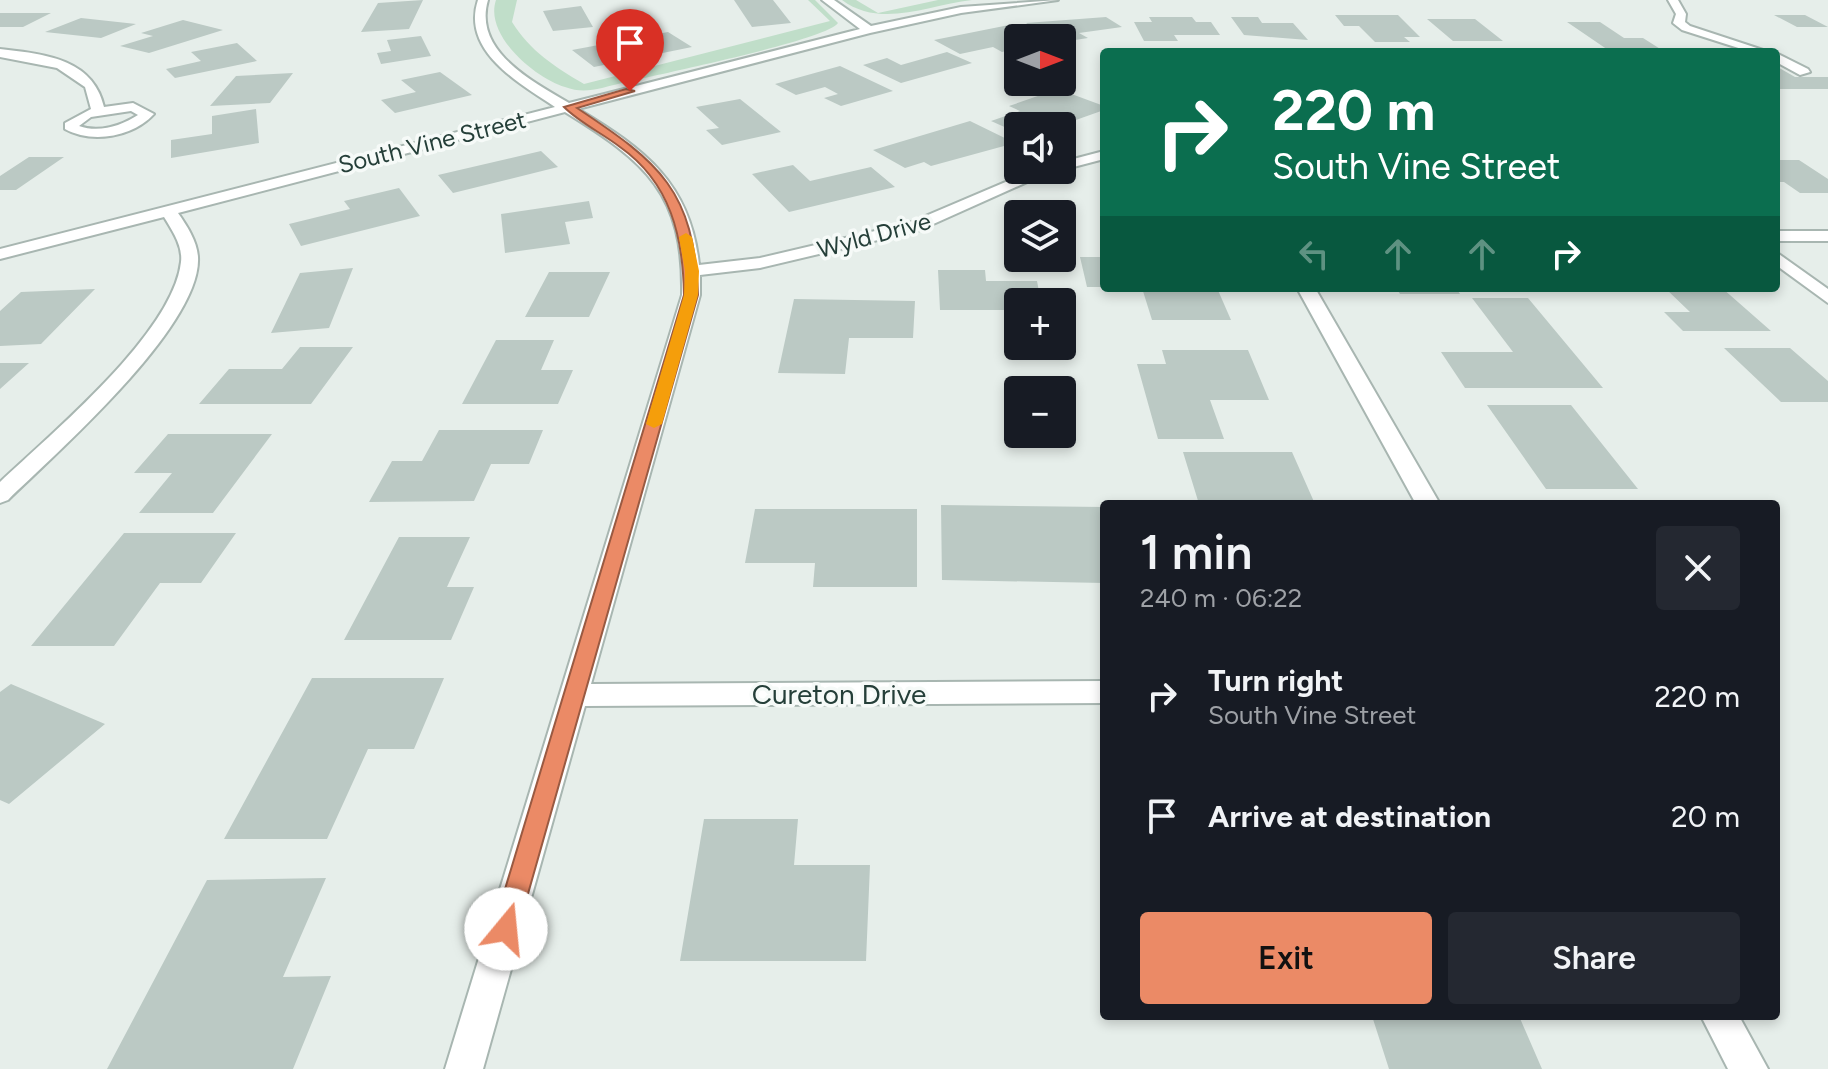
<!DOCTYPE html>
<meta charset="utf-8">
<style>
:root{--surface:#171b24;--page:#242831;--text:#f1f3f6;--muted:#9ea1a6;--accent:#eb8a66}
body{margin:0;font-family:Figtree,sans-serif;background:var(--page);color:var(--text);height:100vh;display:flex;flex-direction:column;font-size:30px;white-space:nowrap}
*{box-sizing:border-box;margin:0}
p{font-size:26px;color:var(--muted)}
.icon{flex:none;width:44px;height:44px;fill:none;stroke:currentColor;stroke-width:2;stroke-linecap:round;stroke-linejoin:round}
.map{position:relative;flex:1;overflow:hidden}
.panel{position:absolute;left:1100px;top:500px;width:680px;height:520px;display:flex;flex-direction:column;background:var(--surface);border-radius:8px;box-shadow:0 4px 12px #0003}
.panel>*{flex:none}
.banner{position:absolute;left:1100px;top:48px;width:680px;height:244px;border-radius:8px;box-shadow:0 4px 12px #0003;background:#0b6e4f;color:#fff;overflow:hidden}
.needle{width:52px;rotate:90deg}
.buttons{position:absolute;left:1004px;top:24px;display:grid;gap:16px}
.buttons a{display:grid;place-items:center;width:72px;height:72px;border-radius:8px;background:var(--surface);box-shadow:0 4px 12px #0003;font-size:40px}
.pin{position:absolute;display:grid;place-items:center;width:68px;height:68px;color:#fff;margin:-82px -34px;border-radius:50% 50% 50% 0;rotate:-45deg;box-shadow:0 0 8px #0007}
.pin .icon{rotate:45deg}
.me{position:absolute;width:88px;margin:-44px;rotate:17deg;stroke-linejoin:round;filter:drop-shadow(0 0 6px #0008)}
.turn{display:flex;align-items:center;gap:28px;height:168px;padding:0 40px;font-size:36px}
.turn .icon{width:104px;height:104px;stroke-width:2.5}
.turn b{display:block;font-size:56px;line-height:68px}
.lanes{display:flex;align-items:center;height:76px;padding:0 40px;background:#0003;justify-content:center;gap:40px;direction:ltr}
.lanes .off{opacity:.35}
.round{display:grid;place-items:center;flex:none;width:84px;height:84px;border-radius:8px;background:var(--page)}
.overview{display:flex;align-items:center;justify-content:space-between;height:136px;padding:0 40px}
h1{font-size:48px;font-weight:600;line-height:60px}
.cta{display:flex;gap:16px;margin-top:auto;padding:16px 40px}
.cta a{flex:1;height:92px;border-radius:8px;background:var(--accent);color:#111;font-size:32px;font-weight:600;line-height:92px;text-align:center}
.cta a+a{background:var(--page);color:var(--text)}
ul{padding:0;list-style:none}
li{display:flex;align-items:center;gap:24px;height:120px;padding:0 40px}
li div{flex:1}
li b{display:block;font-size:30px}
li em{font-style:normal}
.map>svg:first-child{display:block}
</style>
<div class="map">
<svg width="1828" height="1069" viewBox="0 0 1828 1069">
<rect width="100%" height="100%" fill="#e6eeea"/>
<path fill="#c0dec9" d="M496 0H517L512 22C530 51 555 67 584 84L830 21 808 0H815L838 23C824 42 638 78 602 88 589 91 578 92 565 87 535 78 484 35 496 0Z
M842 0H856L878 13 938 0H972C928 5 881 29 842 0Z"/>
<path fill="#bbc9c4" d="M423 0 409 29 361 32 378 3Z
M734 0H773L791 23 752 27Z
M581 6 593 27 553 31 543 11Z
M0 13H51L23 27H0Z
M1335 15H1398L1420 37H1404L1410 42H1375L1359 26H1344Z
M1774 15H1805L1828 27H1797Z
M1106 17 1122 27 1079 33 1088 38 1062 42V38H1047L1026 23Z
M1149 17H1192L1196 22H1211L1220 35H1174L1178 41H1144L1134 22H1152Z
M1231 17H1258L1262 23H1293L1308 40 1244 35Z
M81 18 136 24 101 38 45 32Z
M1427 19H1475L1503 41H1453Z
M183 20 223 30 149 53 120 46 153 36 141 33Z
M1567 22H1600L1624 38H1643L1665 52H1611Z
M1009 25 1037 38H1018L1008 43 1018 48 1002 52 993 47 960 54 934 40Z
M668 32 692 47 594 67 572 50Z
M421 36 431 56 381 64 377 53 391 51 387 40Z
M237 43 257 61 175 78 166 69 201 61 191 52Z
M947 52 972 63 901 83 863 65 887 58 901 65Z
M840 66 893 91 841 106 824 98 838 94 825 87 796 95 775 84Z
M1776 66 1795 77H1828V89H1776Z
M440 72 472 95 395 113 381 100 416 92 401 80Z
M293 73 270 103 210 106 236 76Z
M1058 89 1104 106V110L1059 126H1018V133L991 121 1020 111 1009 106Z
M740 99 781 132 722 145 706 130 719 128 696 107Z
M256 109 259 143 171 158V140L212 134V116Z
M970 121 1015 143 931 166 924 162 905 168 873 150Z
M541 151 558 167 453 193 438 175Z
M29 157H64L16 190H0V176Z
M1776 160H1799L1828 179V193H1800L1784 182H1776Z
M793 165 810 181 871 167 895 187 789 212 752 174Z
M399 188 420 216 301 246 289 224 350 209 344 201Z
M589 201 593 218 565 222 570 244 505 253 501 214Z
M1080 257H1104V287H1087Z
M353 268 329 328 271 333 300 273Z
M938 270H985L986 281H1037L1041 302H1018V310H940Z
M549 272H610L589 317H525Z
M1142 288H1217L1231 320H1152Z
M1396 288H1456L1460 294H1400Z
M1665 288H1722L1771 331H1683L1664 312H1690Z
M95 289 41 344 0 346V311L21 292Z
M1472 298H1528L1603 388H1465L1441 352H1513Z
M794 299 915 301 913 338H849L845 374 778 373Z
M496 340H554L541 370H573L558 404H462Z
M300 347H353L311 404H199L229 369H282Z
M1724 348H1790L1828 381V402H1781Z
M1162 350H1248L1269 400H1210L1224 439H1158L1137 364H1166Z
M0 363H29L0 389Z
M1487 405H1571L1638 489H1546Z
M439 430H543L529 464H491L474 501 369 502 392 461H422Z
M168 434H272L213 513H139L172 473H134Z
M1183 452H1292L1315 504H1199Z
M941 505 1104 507V583L942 580Z
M755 509H917V587H813L815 563H745Z
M124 533H236L201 583H160L114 646H31Z
M399 537H470L447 587H474L451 640H344Z
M312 678H444L414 749H368L327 839H224Z
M11 684 105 724 9 804 0 800V692Z
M704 819H798L794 865H870L866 961H680Z
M326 878 283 977 331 976 293 1069H107L207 880Z
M1372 1016H1519L1542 1069H1389Z"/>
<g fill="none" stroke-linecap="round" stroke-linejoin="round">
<g stroke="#a8b6b1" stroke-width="4">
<path id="minor" d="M478 0H488C473 51 532 81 569 103L860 29 822 0H834L871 26 961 7 1058 0 961 13 870 33 578 109C644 149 691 183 699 265L760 258 909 223 1034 170H1054L920 230 760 268 700 275V295L591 684 1104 681V703L585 706 483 1069H445L682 295C684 193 646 162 565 112L178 213C187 226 197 241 198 257 202 326 56 453 8 500L0 503V482C52 433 173 333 181 262 183 246 172 230 164 217L0 259V249L555 107C519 83 461 51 478 0Z
M1668 0H1678L1686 14 1685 22 1690 26 1769 52H1751L1682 30 1673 23 1676 14Z
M0 49C43 54 93 58 104 107L133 103 154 114C133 137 92 144 65 129V123L91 109 85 87 57 68 0 57ZM131 111 138 115C121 126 99 133 79 126L91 117Z
M1776 53 1808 69 1810 72 1800 75 1776 62Z
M1104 151V159L1062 170H1060L1062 162Z
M1776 231H1828V241H1776Z
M1776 252 1828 289V303L1776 265Z
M1297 288H1315L1440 504H1416Z
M1701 1016H1739L1768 1069H1728Z"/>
</g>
<use href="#minor" fill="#fff" fill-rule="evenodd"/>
</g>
<path fill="#eb8a66" stroke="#995a42" stroke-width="2" d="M626 89 635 91 577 108C660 163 694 190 698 295L518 929 515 937 506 941 497 937 493 929 684 295C683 237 671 183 620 147 602 133 580 123 564 107Z"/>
<path fill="#f59e0b" d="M686 233 692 237 699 271 698 295 662 424 654 428 646 424 684 295 685 271 679 237Z"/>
<g text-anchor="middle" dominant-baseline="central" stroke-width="7" stroke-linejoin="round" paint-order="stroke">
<g font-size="24" fill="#253f39" stroke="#f6faf8">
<text transform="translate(432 142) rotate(-14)">South Vine Street</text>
<text transform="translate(874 235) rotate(-15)">Wyld Drive</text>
</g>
<g font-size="28" fill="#253f39" stroke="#f6faf8">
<text x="839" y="694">Cureton Drive</text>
</g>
</g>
</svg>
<div class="buttons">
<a><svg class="needle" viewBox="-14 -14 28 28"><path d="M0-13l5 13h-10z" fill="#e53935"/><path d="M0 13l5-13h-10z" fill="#9ea1a6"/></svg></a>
<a><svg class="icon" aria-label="sound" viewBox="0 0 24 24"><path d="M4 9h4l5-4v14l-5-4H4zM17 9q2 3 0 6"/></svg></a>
<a><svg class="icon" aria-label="layers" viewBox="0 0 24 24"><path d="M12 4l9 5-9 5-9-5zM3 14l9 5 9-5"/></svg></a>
<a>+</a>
<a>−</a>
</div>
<div class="pin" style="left:630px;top:91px;background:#d93025"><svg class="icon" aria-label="arrive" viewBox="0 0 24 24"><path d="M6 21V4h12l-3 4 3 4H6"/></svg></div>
<svg class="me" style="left:506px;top:929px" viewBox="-20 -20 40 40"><circle r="19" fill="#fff"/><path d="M0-13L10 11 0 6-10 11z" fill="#eb8a66"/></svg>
<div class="banner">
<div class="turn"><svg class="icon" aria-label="right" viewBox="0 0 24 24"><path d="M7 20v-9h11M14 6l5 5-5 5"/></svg><div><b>220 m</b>South Vine Street</div></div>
<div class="lanes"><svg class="icon off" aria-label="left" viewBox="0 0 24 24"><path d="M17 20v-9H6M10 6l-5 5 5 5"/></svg><svg class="icon off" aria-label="ahead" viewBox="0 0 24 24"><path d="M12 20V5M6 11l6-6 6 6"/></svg><svg class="icon off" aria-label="ahead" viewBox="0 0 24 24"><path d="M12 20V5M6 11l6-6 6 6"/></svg><svg class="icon" aria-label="right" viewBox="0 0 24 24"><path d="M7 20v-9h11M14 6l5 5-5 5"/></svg></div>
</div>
<section class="panel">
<div class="overview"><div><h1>1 min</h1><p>240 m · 06:22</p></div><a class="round"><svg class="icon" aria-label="close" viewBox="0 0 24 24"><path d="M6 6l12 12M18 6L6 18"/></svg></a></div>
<ul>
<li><svg class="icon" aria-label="right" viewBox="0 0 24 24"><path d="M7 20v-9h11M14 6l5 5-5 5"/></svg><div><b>Turn right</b><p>South Vine Street</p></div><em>220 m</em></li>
<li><svg class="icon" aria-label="arrive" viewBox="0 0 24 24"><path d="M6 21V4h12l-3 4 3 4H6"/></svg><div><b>Arrive at destination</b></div><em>20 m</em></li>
</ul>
<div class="cta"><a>Exit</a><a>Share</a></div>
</section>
</div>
